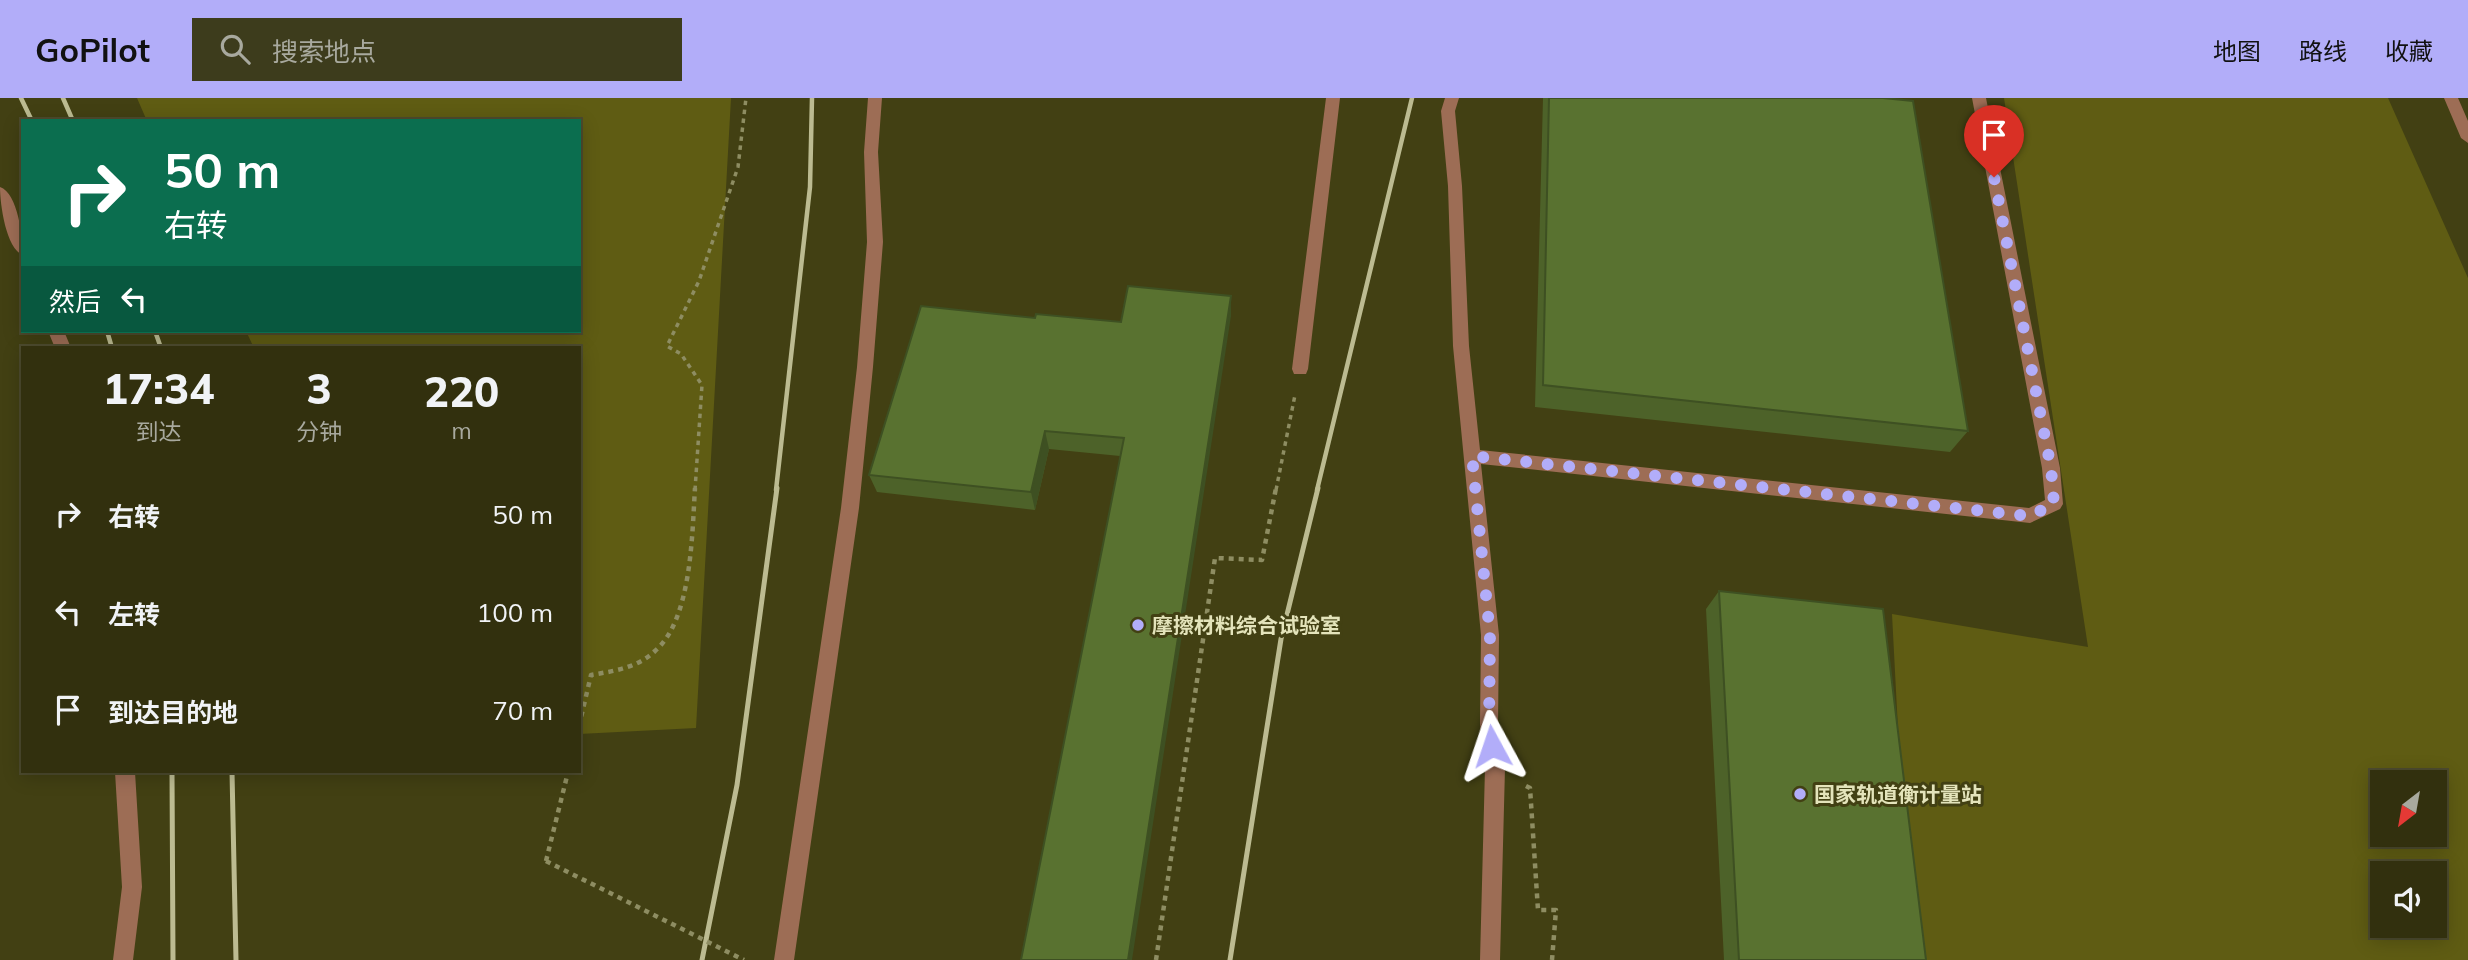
<!DOCTYPE html>
<html lang="zh">
<meta charset="utf-8">
<style>
:root{--surface:#32300e;--page:#3d3c1c;--text:#f1f3f6;--muted:#a8a99e;--line:#4d4b2e;--accent:#b2adf9}
body{margin:0;font-family:Mulish,"Noto Sans SC",sans-serif;background:var(--page);color:var(--text);height:100vh;display:flex;flex-direction:column;font-size:26px;white-space:nowrap}
*{box-sizing:border-box;margin:0}
p{font-size:23px;color:var(--muted)}
.icon{flex:none;width:38px;height:38px;fill:none;stroke:currentColor;stroke-width:2;stroke-linecap:round;stroke-linejoin:round}
.map{position:relative;flex:1;overflow:hidden}
.details{position:absolute;left:21px;top:248px;width:560px;height:427px;display:flex;flex-direction:column;background:var(--surface);border-radius:0px;box-shadow:0 4px 18px #0003,0 0 0 2px var(--line)}
.details>*{flex:none}
.banner{position:absolute;left:21px;top:21px;width:560px;height:214px;border-radius:0px;box-shadow:0 4px 18px #0003,0 0 0 2px var(--line);background:#0b6e4f;color:#fff;overflow:hidden}
.needle{width:46px;rotate:211deg}
.buttons{position:absolute;left:2370px;top:672px;display:grid;gap:14px}
.buttons a{display:grid;place-items:center;width:77px;height:77px;border-radius:0px;background:var(--surface);box-shadow:0 4px 18px #0003,0 0 0 2px var(--line);font-size:35px}
.pin{position:absolute;display:grid;place-items:center;width:60px;height:60px;color:#fff;margin:-72px -30px;border-radius:50% 50% 50% 0;rotate:-45deg;box-shadow:0 0 7px #0007}
.pin .icon{rotate:45deg}
.me{position:absolute;width:77px;margin:-38px;rotate:355deg;stroke-linejoin:round;filter:drop-shadow(0 0 5px #0008)}
.turn{display:flex;align-items:center;gap:24px;height:147px;padding:0 28px;font-size:32px}
.turn .icon{width:91px;height:91px;stroke-width:2.5}
.turn b{display:block;font-size:49px;line-height:60px}
.then{display:flex;align-items:center;height:66px;padding:0 28px;background:#0003;gap:14px;font-size:26px}
.eta{display:flex;justify-content:space-evenly;align-items:center;height:119px;text-align:center}
.eta b{font-size:42px;font-weight:800;line-height:49px}
ul{padding:0;list-style:none}
li{display:flex;align-items:center;gap:21px;height:98px;padding:0 28px}
li div{flex:1}
li b{display:block;font-size:26px}
li em{font-style:normal}
header{display:flex;align-items:center;gap:42px;box-sizing:border-box;height:98px;padding:0 35px;background:var(--accent);color:#111}
header strong{font-size:33px}
nav{display:flex;gap:38px;margin-inline-start:auto;font-size:24px}
.search{width:490px;height:63px;background:var(--page);display:flex;align-items:center;gap:18px;box-sizing:border-box;padding:0 24px;border-radius:0px;color:var(--muted);font-size:26px}
.map>svg:first-child{display:block}
</style>
<header>
<strong>GoPilot</strong>
<div class="search"><svg class="icon" aria-label="search" viewBox="0 0 24 24"><circle cx="10" cy="10" r="6"/><path d="M15 15l6 6"/></svg>搜索地点</div>
<nav><a>地图</a><a>路线</a><a>收藏</a></nav>
</header>
<div class="map">
<svg width="2468" height="862" viewBox="0 0 2468 862">
<rect width="100%" height="100%" fill="#424013"/>
<path fill="#5f5c13" fill-rule="evenodd" d="M137 0H731L696 630 579 636V250H254L246 233H579V23H147Z
M2004 0H2388L2468 180V862H1910L1892 516 2088 549ZM2382 684H2434V737H2382ZM2382 775H2434V828H2382Z"/>
<g fill="none" stroke-linecap="round" stroke-linejoin="round">
<path stroke="#8e8d62" stroke-width="3.5" stroke-dasharray="4.5 4.5" stroke-linecap="butt" d="M695 392 702 287 681 256 667 248 699 183 738 69 746 0
M1276 392 1295 297"/>
<path stroke="#8e8d62" stroke-width="4.5" stroke-dasharray="5 5" stroke-linecap="butt" d="M579 628 591 577C614 573 637 570 655 553 692 521 692 436 695 390
M1526 688 1530 690 1538 812H1556L1552 862
M546 763 568 674
M1156 862 1215 460 1262 462 1276 390"/>
<path fill="#9d6d55" fill-rule="evenodd" d="M868 0H882L878 54 883 144 873 269 859 410 794 862H774L841 410 857 269 867 144 864 54Z
M1326 0H1340L1308 271 1306 276H1294L1292 271Z
M1445 0H1459L1455 13 1462 88 1469 248 1480 352 2029 410 2045 402 2042 370 1972 0H1986L2060 370 2063 406 2060 411 2030 425 1481 366 1499 537 1498 626 1505 670 1500 862H1480L1485 670 1480 626 1481 537 1453 248 1448 88 1441 13Z
M2444 0H2458L2468 23V45L2461 40Z
M0 89C18 95 23 140 23 157 6 151 0 106 0 89Z
M48 233H64L71 250H55Z
M115 674H135L142 789 133 862H113L122 789Z"/>
<path stroke="#bcbb91" stroke-width="4.5" d="M21 0 32 23
M63 0 73 23
M107 233 112 250
M155 233 161 250
M776 392 810 89 812 0
M1317 392 1412 0"/>
<path stroke="#bcbb91" stroke-width="5" d="M172 674 173 862
M232 674 236 862
M702 862 737 687 777 390
M1230 862 1281 541 1318 390"/>
<path stroke="#8e8d62" stroke-width="4.5" stroke-dasharray="5 5" stroke-linecap="butt" d="M546 763 744 862"/>
</g>
<path fill="#4d6229" d="M1543 0H1883L1968 333 1950 354 1535 309Z
M1231 198V218L1120 358 1049 351 1035 412 877 394 869 377 1035 220 1121 224Z
M1719 493 1926 862H1724L1706 511Z"/>
<path fill="#3e5022" d="M1231 198V218L1132 862H1128Z
M1045 333 1049 351 1035 412 1031 394Z"/>
<path fill="#597230" stroke="#3e5022" stroke-width="2" d="M1549 0H1883L1913 3 1968 333 1543 287Z
M1128 188 1231 198 1128 862H1021L1124 340 1045 333 1031 394 869 377 921 208 1035 220 1036 216 1121 224Z
M1719 493 1883 511 1926 862H1739Z"/>
<g fill="none" stroke-linecap="round" stroke-linejoin="round">
<path stroke="#b2adf9" stroke-width="12" stroke-dasharray="0 21.6" d="M1492 648 1489 626 1490 537 1472 358 2030 418 2054 406 2051 370 1994 79"/>
</g>
<g fill="#b2adf9" stroke="#424013" stroke-width="2.5">
<circle cx="1138" cy="527" r="7"/>
<circle cx="1800" cy="696" r="7"/>
</g>
<g text-anchor="middle" dominant-baseline="central" stroke-width="6" stroke-linejoin="round" paint-order="stroke">
<g font-size="21" font-weight="bold" fill="#e4e4bb" stroke="#424013" text-anchor="start">
<text x="1152" y="527">摩擦材料综合试验室</text>
<text x="1814" y="696">国家轨道衡计量站</text>
</g>
</g>
</svg>
<div class="buttons">
<a><svg class="needle" viewBox="-14 -14 28 28"><path d="M0-13l5 13h-10z" fill="#e53935"/><path d="M0 13l5-13h-10z" fill="#a8a99e"/></svg></a>
<a><svg class="icon" aria-label="sound" viewBox="0 0 24 24"><path d="M4 9h4l5-4v14l-5-4H4zM17 9q2 3 0 6"/></svg></a>
</div>
<div class="pin" style="left:1994px;top:79px;background:#d93025"><svg class="icon" aria-label="arrive" viewBox="0 0 24 24"><path d="M6 21V4h12l-3 4 3 4H6"/></svg></div>
<svg class="me" style="left:1492px;top:648px" viewBox="-20 -20 40 40"><path d="M0-17L14 15 0 8-14 15z" fill="#b2adf9" stroke="#fff" stroke-width="4"/></svg>
<div class="banner">
<div class="turn"><svg class="icon" aria-label="right" viewBox="0 0 24 24"><path d="M7 20v-9h11M14 6l5 5-5 5"/></svg><div><b>50 m</b>右转</div></div>
<div class="then">然后<svg class="icon" aria-label="left" viewBox="0 0 24 24"><path d="M17 20v-9H6M10 6l-5 5 5 5"/></svg></div>
</div>
<section class="details">
<div class="eta">
<div><b>17:34</b><p>到达</p></div>
<div><b>3</b><p>分钟</p></div>
<div><b>220</b><p>m</p></div>
</div>
<ul>
<li><svg class="icon" aria-label="right" viewBox="0 0 24 24"><path d="M7 20v-9h11M14 6l5 5-5 5"/></svg><div><b>右转</b></div><em>50 m</em></li>
<li><svg class="icon" aria-label="left" viewBox="0 0 24 24"><path d="M17 20v-9H6M10 6l-5 5 5 5"/></svg><div><b>左转</b></div><em>100 m</em></li>
<li><svg class="icon" aria-label="arrive" viewBox="0 0 24 24"><path d="M6 21V4h12l-3 4 3 4H6"/></svg><div><b>到达目的地</b></div><em>70 m</em></li>
</ul>
</section>
</div>
